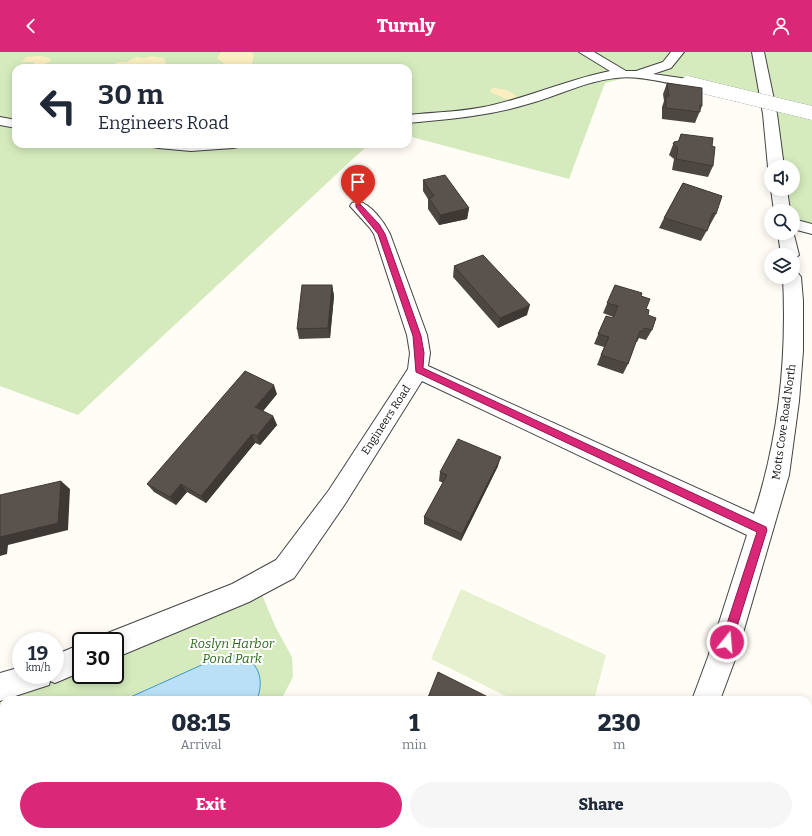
<!DOCTYPE html>
<style>
:root{--surface:#fff;--page:#f6f6f7;--text:#1f2937;--muted:#747a83;--accent:#db2777}
body{margin:0;font-family:Bitter,serif;background:var(--page);color:var(--text);height:100vh;display:flex;flex-direction:column;font-size:15px;white-space:nowrap}
*{box-sizing:border-box;margin:0}
p{font-size:13px;color:var(--muted)}
.icon{flex:none;width:22px;height:22px;fill:none;stroke:currentColor;stroke-width:2;stroke-linecap:round;stroke-linejoin:round}
.map{position:relative;flex:1;overflow:hidden}
.details{position:absolute;left:0px;top:644px;width:812px;height:140px;display:flex;flex-direction:column;background:var(--surface);border-radius:12px 12px 0 0;box-shadow:0 2px 10px #0003}
.details>*{flex:none}
.guide{position:absolute;left:12px;top:12px;width:400px;height:84px;border-radius:12px;box-shadow:0 2px 10px #0003;background:#fff;color:var(--text);overflow:hidden}
.buttons{position:absolute;left:764px;top:108px;display:grid;gap:8px}
.buttons a{display:grid;place-items:center;width:36px;height:36px;border-radius:50%;background:var(--surface);box-shadow:0 2px 10px #0003;font-size:20px}
.speed{position:absolute;left:12px;top:580px;display:flex;gap:8px;font-size:20px;font-weight:700;text-align:center}
.speed>*{display:grid;place-content:center;width:52px;height:52px;border-radius:50%;background:var(--surface);box-shadow:0 2px 10px #0003;line-height:1}
.speed small{font-size:10px;font-weight:400}
.speed .limit{border:2px solid #111;border-radius:6px;background:#fff;color:#111}
.pin{position:absolute;display:grid;place-items:center;width:34px;height:34px;color:#fff;margin:-41px -17px;border-radius:50% 50% 50% 0;rotate:-45deg;box-shadow:0 0 4px #0007}
.pin .icon{rotate:45deg}
.me{position:absolute;width:44px;margin:-22px;rotate:17deg;stroke-linejoin:round;filter:drop-shadow(0 0 3px #0008)}
.turn{display:flex;align-items:center;gap:14px;height:84px;padding:0 20px;font-size:18px}
.turn .icon{width:52px;height:52px;stroke-width:2.5}
.turn b{display:block;font-size:28px;line-height:34px}
.eta{display:flex;justify-content:space-evenly;align-items:center;height:68px;text-align:center}
.eta b{font-size:24px;font-weight:800;line-height:28px}
.button{display:flex;gap:8px;margin-top:auto;padding:8px 20px}
.button a{flex:1;height:46px;border-radius:24px;background:var(--accent);color:#fff;font-size:16px;font-weight:800;line-height:46px;text-align:center}
.button a+a{background:var(--page);color:var(--text)}
header{display:flex;justify-content:space-between;align-items:center;height:52px;padding:0 20px;background:var(--accent);color:#fff;font-size:18px;font-weight:800}
.map>svg:first-child{display:block}
</style>
<header><svg class="icon" aria-label="back" viewBox="0 0 24 24"><path d="M15 5l-7 7 7 7"/></svg>Turnly<svg class="icon" aria-label="person" viewBox="0 0 24 24"><circle cx="12" cy="8" r="4"/><path d="M4 21q1-7 8-7t8 7"/></svg></header>
<div class="map">
<svg width="812" height="784" viewBox="0 0 812 784">
<rect width="100%" height="100%" fill="#fffdf5"/>
<path fill="#d5ebbd" d="M0 0H812V180L793 167V159H791L786 137H793V115H782L768 54 671 31 625 26 605 31 569 127 408 84V16H16V92H369L78 363 0 334Z
M258 533 275 574 292 605 293 625 281 648H4V780H209L207 784H0V635L55 623 81 606V623H115V592Z"/>
<path fill="#fbeec1" d="M221 0H252L254 3 252 12 247 16H227L228 15 217 6Z
M40 4 50 6 51 9 42 13 34 12V10H22L26 5Z
M150 4 164 6 166 11 160 16H148L145 12 139 13 138 16H115L114 14 117 10H126L136 5 145 6Z
M494 36 507 38 517 44 512 47H506L490 40 491 37Z"/>
<path fill="#e6f2cf" d="M461 537 606 603 594 648H514L431 607Z"/>
<path fill="#b9e0f7" stroke="#3f96cf" d="M242 603C260 613 264 628 257 648H124L206 611 226 604Z
M4 700V780H196L194 784H0V702Z"/>
<g fill="none" stroke-linecap="round" stroke-linejoin="round">
<g stroke="#444" stroke-width="2">
<path id="minor" d="M579 0H594L626 19H636L663 10 671 0H684L671 16 653 22 688 27 694 31 688 35C665 31 639 23 616 26 585 29 558 44 528 52 489 64 449 67 408 71V63C436 60 466 60 493 53 532 44 570 27 610 19Z
M752 0H764L777 62 784 115H771V118L768 115 763 62Z
M0 65 16 68V76L0 73Z
M151 92H240L238 95 233 96 191 99 158 96 153 95Z
M771 137H787L790 159H774Z
M358 149C372 153 384 170 390 182L427 283 430 301 428 314 754 462C779 385 787 306 783 225H793V219L798 221 801 225 803 249V299L799 349 789 423 736 605 720 648H692L708 605 747 483 422 329 345 452 294 526 249 550 115 606V589H103L105 582 232 532 276 508 329 438 408 317 410 301 407 283 374 182 370 176 350 154 352 151Z
M793 167 812 172V182L793 177Z
M793 179 799 203 793 208V203H781L778 181H793Z
M81 592V620L55 631 50 629 49 633 0 649V621L21 615V623H55V603Z
M640 780H672L671 784H639Z"/>
</g>
<use href="#minor" fill="#fff" fill-rule="evenodd"/>
<g stroke="#444" stroke-width="14" stroke-linecap="butt">
<path id="minor-bridge" d="M688 31 812 61"/>
</g>
<use href="#minor-bridge" stroke="#fff" stroke-width="14"/>
</g>
<path fill="#4d4742" d="M667 31 702 54 695 71 662 67V55L664 49 663 42Z
M681 82 712 94 713 114 708 125 672 118 674 107 669 103 674 90 678 89Z
M423 128 469 156 467 167 439 173 428 157V147L423 139Z
M683 131 716 162 701 189 659 176 664 166Z
M454 214 527 263 498 276 453 225Z
M332 233 334 244 330 286 299 287 297 277Z
M615 233 641 244 646 257 652 278 646 288 639 286 637 290H636L628 312 623 322 597 313 604 295 594 292 606 264 613 266V265L603 261Z
M277 342 263 359 273 364 277 373 260 393 255 391 206 451 187 440 176 453 154 440 147 432Z
M498 414 461 489 424 472V465L443 431 439 429 440 420Z"/>
<path fill="#3f3936" d="M469 156 467 167 439 173 440 163Z
M332 233 334 244 330 286 328 276Z
M530 253 527 263 498 276 500 266Z
M274 333 277 342 259 364 255 355Z
M273 364 277 373 260 393 257 384Z
M252 382 255 391 206 451 201 444Z
M501 405 498 414 461 489 462 482Z
M61 429 70 437 68 478 8 493 7 502 0 504V485Z
M181 432 187 440 176 453 170 445Z"/>
<path fill="#5a524d" stroke="#3f3936" d="M667 31 702 36V54L700 53V60L666 56V44H669Z
M681 82 713 86 712 94 715 95 713 114 676 107 678 96 673 92 674 90 679 89Z
M445 123 469 156 440 163 429 146 434 144 423 128Z
M683 131 722 144 716 162 713 161 709 170 710 171 707 179 664 166Z
M483 203 530 253 500 266 454 214Z
M302 233H332L328 276 297 277Z
M615 233 642 241 641 244 650 247 646 257 649 258 648 263 656 266 652 278 644 276 642 280 640 279 628 312 601 303 609 285 598 282 606 264 613 266 618 254 607 251Z
M245 319 274 333 255 355 273 364 257 384 252 382 201 444 181 432 170 445 147 432Z
M458 387 501 405 462 482 424 465 447 423 440 420Z
M61 429 58 471 0 485V443Z
M438 620 494 648H427Z
M429 780H476L475 784H436Z"/>
<path fill="#db2777" stroke="#8e194d" d="M356 152H360L379 172 385 182 421 284 424 301 423 316 766 475 767 478 731 594 727 596 723 594 721 590 757 480 416 320 413 284 378 182 356 155Z"/>
<g text-anchor="middle" dominant-baseline="central" stroke-width="4" stroke-linejoin="round" paint-order="stroke">
<g font-size="11" fill="#111" stroke="#fff">
<text transform="translate(386 368) rotate(-57)">Engineers Road</text>
<text transform="translate(784 370) rotate(-82)">Motts Cove Road North</text>
</g>
<g font-size="13" font-style="italic" fill="#2f6b1f" stroke="#fff">
<text x="232" y="591">Roslyn Harbor<tspan x="232" dy="15">Pond Park</tspan></text>
</g>
</g>
</svg>
<div class="buttons">
<a><svg class="icon" aria-label="sound" viewBox="0 0 24 24"><path d="M4 9h4l5-4v14l-5-4H4zM17 9q2 3 0 6"/></svg></a>
<a><svg class="icon" aria-label="search" viewBox="0 0 24 24"><circle cx="10" cy="10" r="6"/><path d="M15 15l6 6"/></svg></a>
<a><svg class="icon" aria-label="layers" viewBox="0 0 24 24"><path d="M12 4l9 5-9 5-9-5zM3 14l9 5 9-5"/></svg></a>
</div>
<div class="speed"><div>19<small>km/h</small></div><div class="limit">30</div></div>
<div class="pin" style="left:358px;top:154px;background:#d93025"><svg class="icon" aria-label="arrive" viewBox="0 0 24 24"><path d="M6 21V4h12l-3 4 3 4H6"/></svg></div>
<svg class="me" style="left:727px;top:590px" viewBox="-20 -20 40 40"><circle r="17" fill="#db2777" stroke="#fff" stroke-width="3"/><path d="M0-11L8 9 0 5-8 9z" fill="#fff"/></svg>
<div class="guide">
<div class="turn"><svg class="icon" aria-label="left" viewBox="0 0 24 24"><path d="M17 20v-9H6M10 6l-5 5 5 5"/></svg><div><b>30 m</b>Engineers Road</div></div>
</div>
<section class="details">
<div class="eta">
<div><b>08:15</b><p>Arrival</p></div>
<div><b>1</b><p>min</p></div>
<div><b>230</b><p>m</p></div>
</div>
<div class="button"><a>Exit</a><a>Share</a></div>
</section>
</div>
